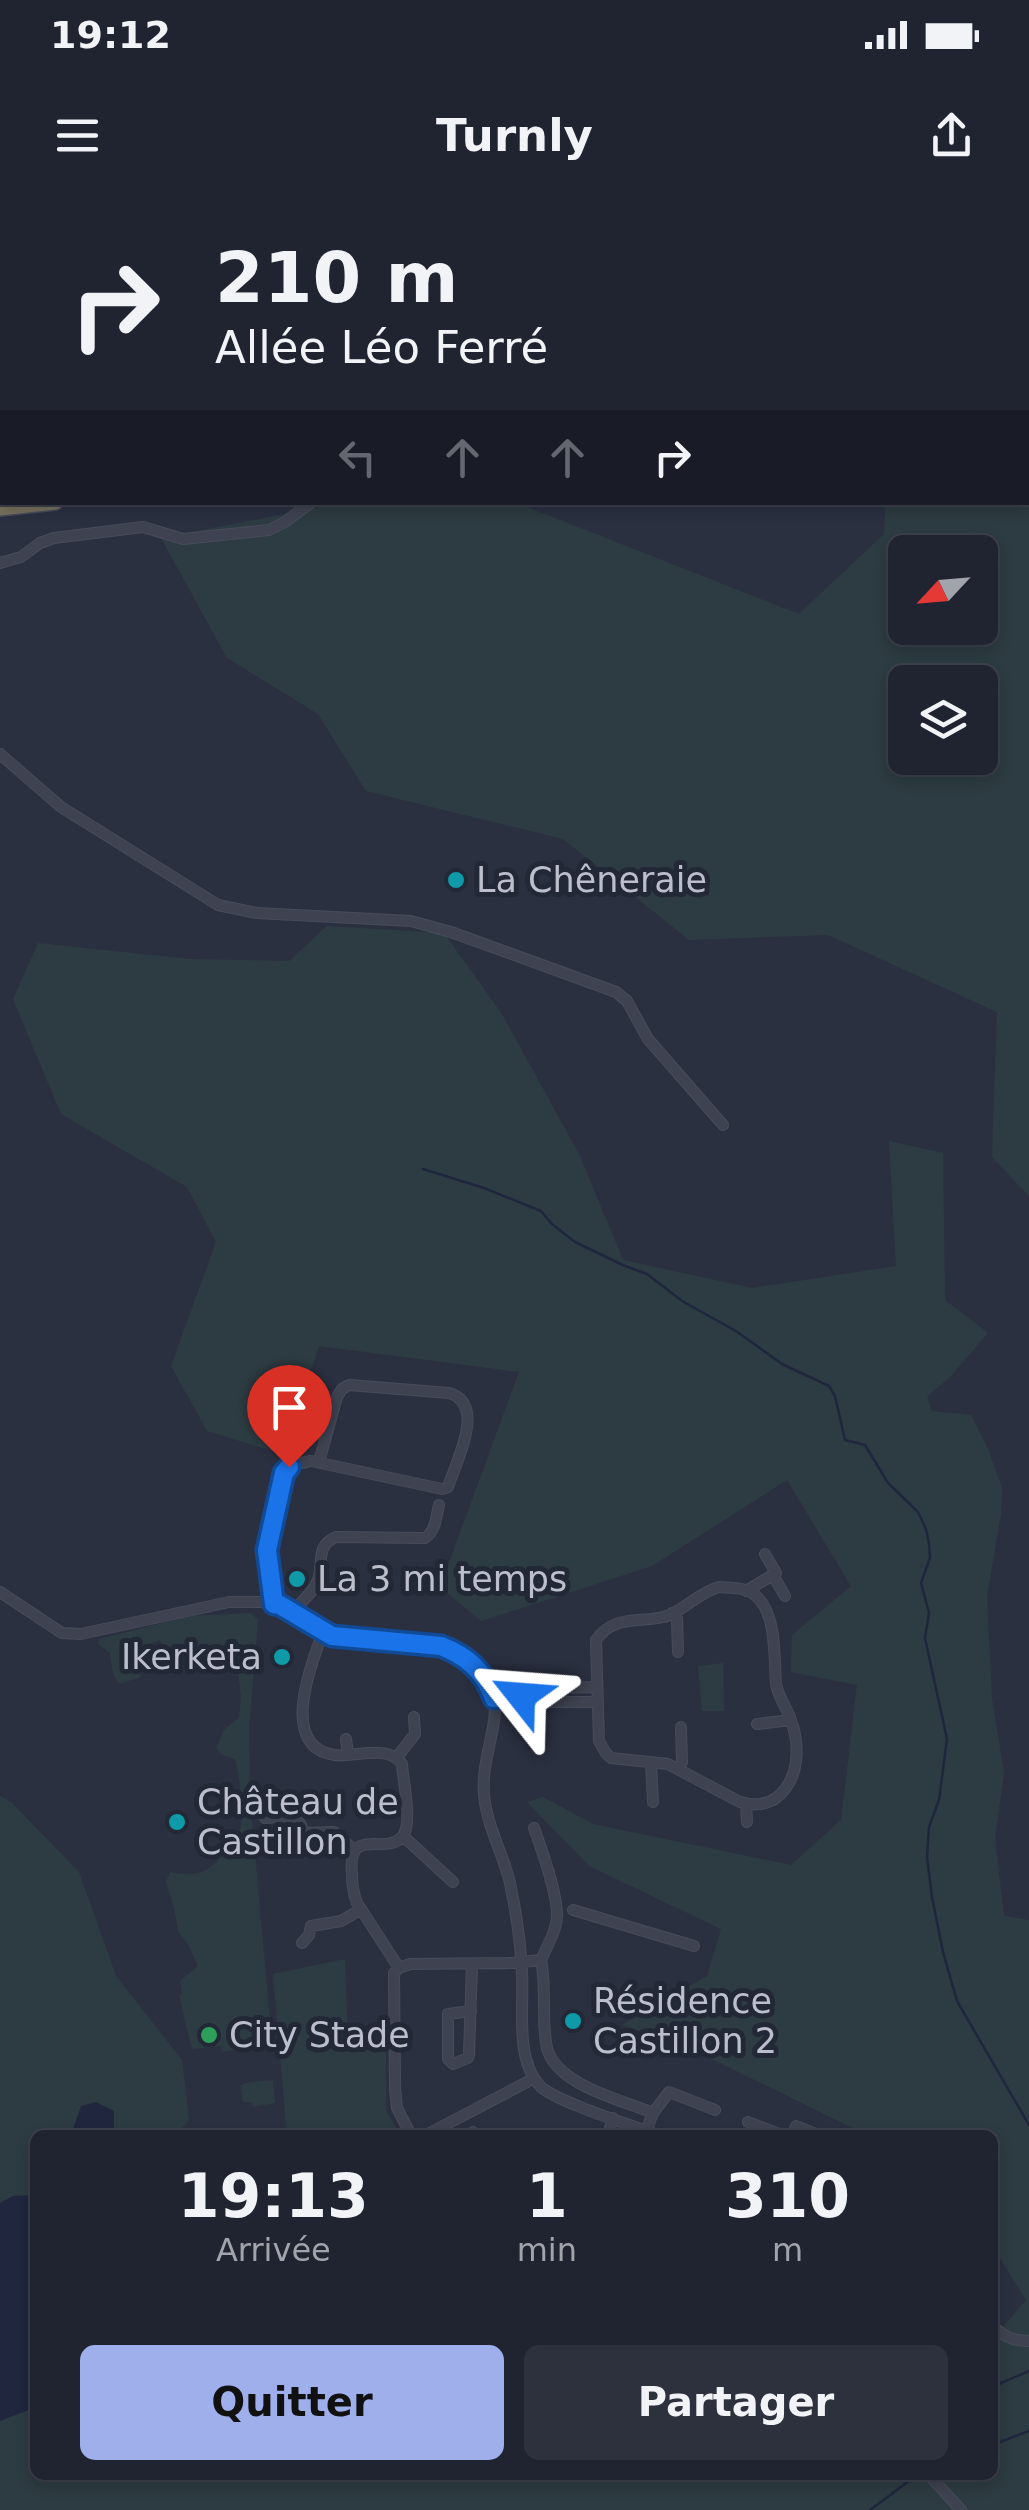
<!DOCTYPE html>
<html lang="fr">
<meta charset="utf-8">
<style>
:root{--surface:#202431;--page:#2d303d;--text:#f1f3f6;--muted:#a2a4ab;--line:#3d414d;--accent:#9fafec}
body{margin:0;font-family:"DejaVu Sans",sans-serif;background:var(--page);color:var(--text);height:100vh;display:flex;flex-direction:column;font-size:38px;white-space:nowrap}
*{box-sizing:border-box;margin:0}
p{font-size:32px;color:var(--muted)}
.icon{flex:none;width:55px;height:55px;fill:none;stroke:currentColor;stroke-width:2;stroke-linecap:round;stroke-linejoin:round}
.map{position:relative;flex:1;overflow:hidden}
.drawer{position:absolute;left:30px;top:1930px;width:968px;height:350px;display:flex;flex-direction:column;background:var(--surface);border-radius:15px;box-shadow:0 5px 15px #0003,0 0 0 2px var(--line)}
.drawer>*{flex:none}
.top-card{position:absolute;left:0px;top:0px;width:1030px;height:305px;box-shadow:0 5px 15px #0003,0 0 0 2px var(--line);background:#202431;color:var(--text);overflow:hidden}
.needle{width:65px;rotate:244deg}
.controls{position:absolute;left:888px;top:335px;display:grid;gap:20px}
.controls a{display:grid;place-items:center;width:110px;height:110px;border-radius:15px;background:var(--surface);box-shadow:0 5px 15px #0003,0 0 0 2px var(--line);font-size:50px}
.pin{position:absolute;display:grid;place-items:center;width:85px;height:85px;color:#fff;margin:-102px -42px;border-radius:50% 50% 50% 0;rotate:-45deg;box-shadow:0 0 10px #0007}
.pin .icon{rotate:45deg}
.me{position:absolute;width:110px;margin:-55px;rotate:298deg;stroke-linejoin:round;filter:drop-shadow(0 0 8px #0008)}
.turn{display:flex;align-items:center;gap:35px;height:210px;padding:0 50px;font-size:45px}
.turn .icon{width:130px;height:130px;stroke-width:2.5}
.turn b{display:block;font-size:70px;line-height:85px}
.lanes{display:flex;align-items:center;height:95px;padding:0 50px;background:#0003;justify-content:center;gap:50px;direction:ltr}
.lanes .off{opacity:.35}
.eta{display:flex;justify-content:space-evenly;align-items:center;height:170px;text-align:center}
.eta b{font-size:60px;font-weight:700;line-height:70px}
.button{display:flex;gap:20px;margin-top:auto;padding:20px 50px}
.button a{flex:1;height:115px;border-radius:15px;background:var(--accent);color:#111;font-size:40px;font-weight:700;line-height:115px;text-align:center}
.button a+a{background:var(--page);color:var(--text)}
.status{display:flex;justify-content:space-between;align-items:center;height:70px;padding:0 50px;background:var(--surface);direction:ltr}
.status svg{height:28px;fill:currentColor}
header{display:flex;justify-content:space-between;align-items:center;height:130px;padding:0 50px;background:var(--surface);font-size:45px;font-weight:700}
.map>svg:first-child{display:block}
</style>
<div class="status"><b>19:12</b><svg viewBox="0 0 49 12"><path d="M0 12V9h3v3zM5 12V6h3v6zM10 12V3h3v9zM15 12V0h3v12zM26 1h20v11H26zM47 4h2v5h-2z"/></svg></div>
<header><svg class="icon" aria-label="menu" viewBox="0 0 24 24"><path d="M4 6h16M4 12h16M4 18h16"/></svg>Turnly<svg class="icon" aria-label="share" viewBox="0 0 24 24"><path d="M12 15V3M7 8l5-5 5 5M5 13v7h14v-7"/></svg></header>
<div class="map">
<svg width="1029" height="2310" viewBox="0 0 1029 2310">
<rect width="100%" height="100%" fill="#2b3041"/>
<path fill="#2d3c42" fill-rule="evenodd" d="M664 0H927L924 2H662Z
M1028 81H1029V996L992 957 997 812 828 735 689 740 563 639 366 591 318 514 227 458 161 338 341 303H517L799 414 884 334 885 303 1028 302ZM905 352H980V428H905ZM905 482H980V558H905Z
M327 726 444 733 502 814 580 956 623 1060 752 1088 896 1066 889 941 943 953 945 1100 988 1133 950 1177 927 1197 932 1211 971 1215 988 1249 1002 1288 1001 1314 987 1396 992 1498 1004 1573 995 1638 1004 1716 1029 1720V2310H0V1596L11 1602 79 1672 116 1776 182 1860 189 1920 176 1935H35V2275H992L993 2139 1026 2100 993 2047 992 1935H855V1929L687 1847 622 1825 707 1776 721 1729 589 1666 527 1602 543 1597 593 1624 791 1665 841 1620 857 1485 791 1472 792 1435 851 1386 787 1280 652 1366 481 1421 440 1387 519 1172 319 1146 282 1254 207 1231 171 1166 216 1042 187 987 61 914 13 799 38 743 189 759 289 761Z
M251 1413 258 1420 249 1527 250 1598 272 1843 222 1852 220 1846 192 1849 179 1796 182 1794 180 1781 198 1766 189 1746 178 1731 174 1708 166 1682 170 1672C198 1678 208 1672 226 1652 230 1648 234 1644 237 1640 246 1622 240 1578 235 1559L222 1555 216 1548 224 1530 239 1517 241 1497 238 1470 224 1460 197 1457 191 1448H163L160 1440 134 1448 141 1477 119 1484 113 1474 110 1453 98 1444 99 1439 190 1416Z
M723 1463 724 1511H702L698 1466Z
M345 1759 348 1844H386V1911L400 1935H287L273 1774Z
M273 1880 275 1903 253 1907 252 1902H243L241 1886 246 1883Z"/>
<path fill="#1f263e" d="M96 1902 114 1911V1935H71L81 1906Z
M35 1995V2197L31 2209 0 2221V2003L13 1996Z"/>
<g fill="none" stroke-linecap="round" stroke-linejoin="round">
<path stroke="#1f263e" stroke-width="2.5" d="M423 969 484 988 541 1011 552 1024 575 1042 625 1066 647 1074 682 1101 736 1131 782 1164 829 1186 835 1196 845 1240 865 1245 888 1283 918 1312 926 1329 929 1344 930 1358 921 1383 929 1413 925 1438 947 1539 939 1600 929 1627 927 1657 932 1697 943 1752 957 1801 1029 1925
M992 2187 1029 2171
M992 2245 1029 2231
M870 2310 917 2275"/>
<g stroke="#484c5a" stroke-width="12">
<path id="minor" d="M0 363 21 357 40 343 54 338 143 327 183 339 269 330 285 322 312 302
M0 554 61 607 218 705 257 713 411 721 451 732 616 792 627 801 648 839 723 925
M765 1354 776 1373 773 1375
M719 1387C731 1388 747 1387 756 1396 777 1414 774 1458 776 1484 778 1497 787 1508 791 1520 800 1545 800 1580 776 1598 766 1605 752 1606 740 1602L668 1564 611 1558 605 1552 599 1541 596 1440C613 1415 638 1423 663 1417 680 1414 697 1393 719 1387Z
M746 1391 773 1375 785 1396
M0 1392 62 1433 81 1434 229 1402H262L279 1405 332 1436 441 1445C476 1460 502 1487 493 1527 489 1550 482 1571 484 1595 487 1627 503 1653 510 1683 516 1712 521 1744 522 1774 524 1808 515 1857 539 1885 553 1901 634 1926 658 1935
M274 1404 267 1349 285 1273 289 1267 296 1264 311 1261 442 1289 448 1287C456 1262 487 1204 449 1193L349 1185 342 1189 337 1197 319 1262
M292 1412C301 1402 314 1392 318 1380 324 1362 315 1346 336 1337L425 1338C436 1331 436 1317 439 1305
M672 1413 677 1419 678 1452
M323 1432C311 1464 278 1548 335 1555 357 1557 388 1544 402 1564 403 1581 412 1620 404 1634 389 1659 347 1623 352 1673 352 1683 353 1693 357 1703L399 1768
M542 1496 552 1488 597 1487
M494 1498 542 1496 552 1502H598
M757 1524 791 1520
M346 1539 348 1555
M397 1557 415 1534 414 1517
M651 1563 653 1602
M679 1568 682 1562 681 1527
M746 1605 747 1622
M265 1618C284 1617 298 1611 304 1633L334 1632 354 1650
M534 1628C542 1650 557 1692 557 1715 557 1730 547 1746 541 1760
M403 1636 453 1682
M573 1710 694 1746
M302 1743 309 1735 311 1726 341 1721 360 1710
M541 1760C547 1789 541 1820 547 1848 556 1885 622 1900 653 1913
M471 1811 448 1814V1859L453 1864 468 1858 469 1855 472 1764
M748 1922 782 1935
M646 1931 653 1913 669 1892 715 1910
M473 1932 474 1935
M411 1935 397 1908 395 1888 394 1773 399 1768 410 1764 512 1763 541 1760
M426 1935 527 1882
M608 1935 613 1918
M793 1935 796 1926 819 1935
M992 2125C1004 2137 1013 2141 1029 2141
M929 2275 961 2310"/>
</g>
<g stroke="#464b58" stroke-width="18">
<path id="highway" d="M1028 38 1029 37
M1028 57H1029
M0 289H2
M0 308 55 302"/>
</g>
<use href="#minor" stroke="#3f4351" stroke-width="10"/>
<use href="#highway" stroke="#76705d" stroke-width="15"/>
</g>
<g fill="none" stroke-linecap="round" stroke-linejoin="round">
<g stroke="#114b97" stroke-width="25">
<path id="route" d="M289 1267 284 1273 267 1350 274 1404 280 1405 332 1436 441 1446C467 1456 484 1471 494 1498L521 1496"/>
</g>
<use href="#route" stroke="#1a73e8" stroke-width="18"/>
</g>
<g fill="#0f9aa8" stroke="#232836" stroke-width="4">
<circle cx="456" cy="680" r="10"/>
<circle cx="297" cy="1379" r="10"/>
<circle cx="282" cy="1457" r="10"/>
<circle cx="177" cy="1622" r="10"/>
<circle cx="573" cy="1821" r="10"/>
</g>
<circle fill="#2e9e5b" stroke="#232836" stroke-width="4" cx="209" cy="1835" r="10"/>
<g text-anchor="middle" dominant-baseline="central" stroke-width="10" stroke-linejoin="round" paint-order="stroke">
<g font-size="35" fill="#bcbfcb" stroke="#232836" text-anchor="start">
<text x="476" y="680">La Chêneraie</text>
<text x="317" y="1379">La 3 mi temps</text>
<text x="262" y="1457" text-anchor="end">Ikerketa</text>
<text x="197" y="1602">Château de<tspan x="197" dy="40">Castillon</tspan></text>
<text x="593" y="1801">Résidence<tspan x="593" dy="40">Castillon 2</tspan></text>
<text x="229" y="1835">City Stade</text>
</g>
</g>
</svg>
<div class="controls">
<a><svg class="needle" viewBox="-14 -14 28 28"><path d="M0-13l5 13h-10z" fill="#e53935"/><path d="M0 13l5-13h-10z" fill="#a2a4ab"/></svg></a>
<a><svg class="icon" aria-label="layers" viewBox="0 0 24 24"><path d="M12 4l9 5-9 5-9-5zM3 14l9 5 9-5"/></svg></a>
</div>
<div class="pin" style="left:289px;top:1267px;background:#d93025"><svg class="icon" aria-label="arrive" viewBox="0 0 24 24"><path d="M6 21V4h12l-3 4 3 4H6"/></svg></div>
<svg class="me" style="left:521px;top:1496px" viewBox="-20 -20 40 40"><path d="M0-17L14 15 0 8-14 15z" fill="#1a73e8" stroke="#fff" stroke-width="4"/></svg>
<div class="top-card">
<div class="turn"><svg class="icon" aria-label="right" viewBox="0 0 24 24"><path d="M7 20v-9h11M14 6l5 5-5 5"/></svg><div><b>210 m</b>Allée Léo Ferré</div></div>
<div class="lanes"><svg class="icon off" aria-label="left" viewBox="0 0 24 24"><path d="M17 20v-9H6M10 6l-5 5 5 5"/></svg><svg class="icon off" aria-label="ahead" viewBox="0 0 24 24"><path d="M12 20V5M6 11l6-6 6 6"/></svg><svg class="icon off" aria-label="ahead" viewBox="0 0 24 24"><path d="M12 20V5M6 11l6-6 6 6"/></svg><svg class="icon" aria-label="right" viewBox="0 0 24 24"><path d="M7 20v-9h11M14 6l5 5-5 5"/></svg></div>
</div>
<section class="drawer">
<div class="eta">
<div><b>19:13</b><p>Arrivée</p></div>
<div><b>1</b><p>min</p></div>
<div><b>310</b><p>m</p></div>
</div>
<div class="button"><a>Quitter</a><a>Partager</a></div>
</section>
</div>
